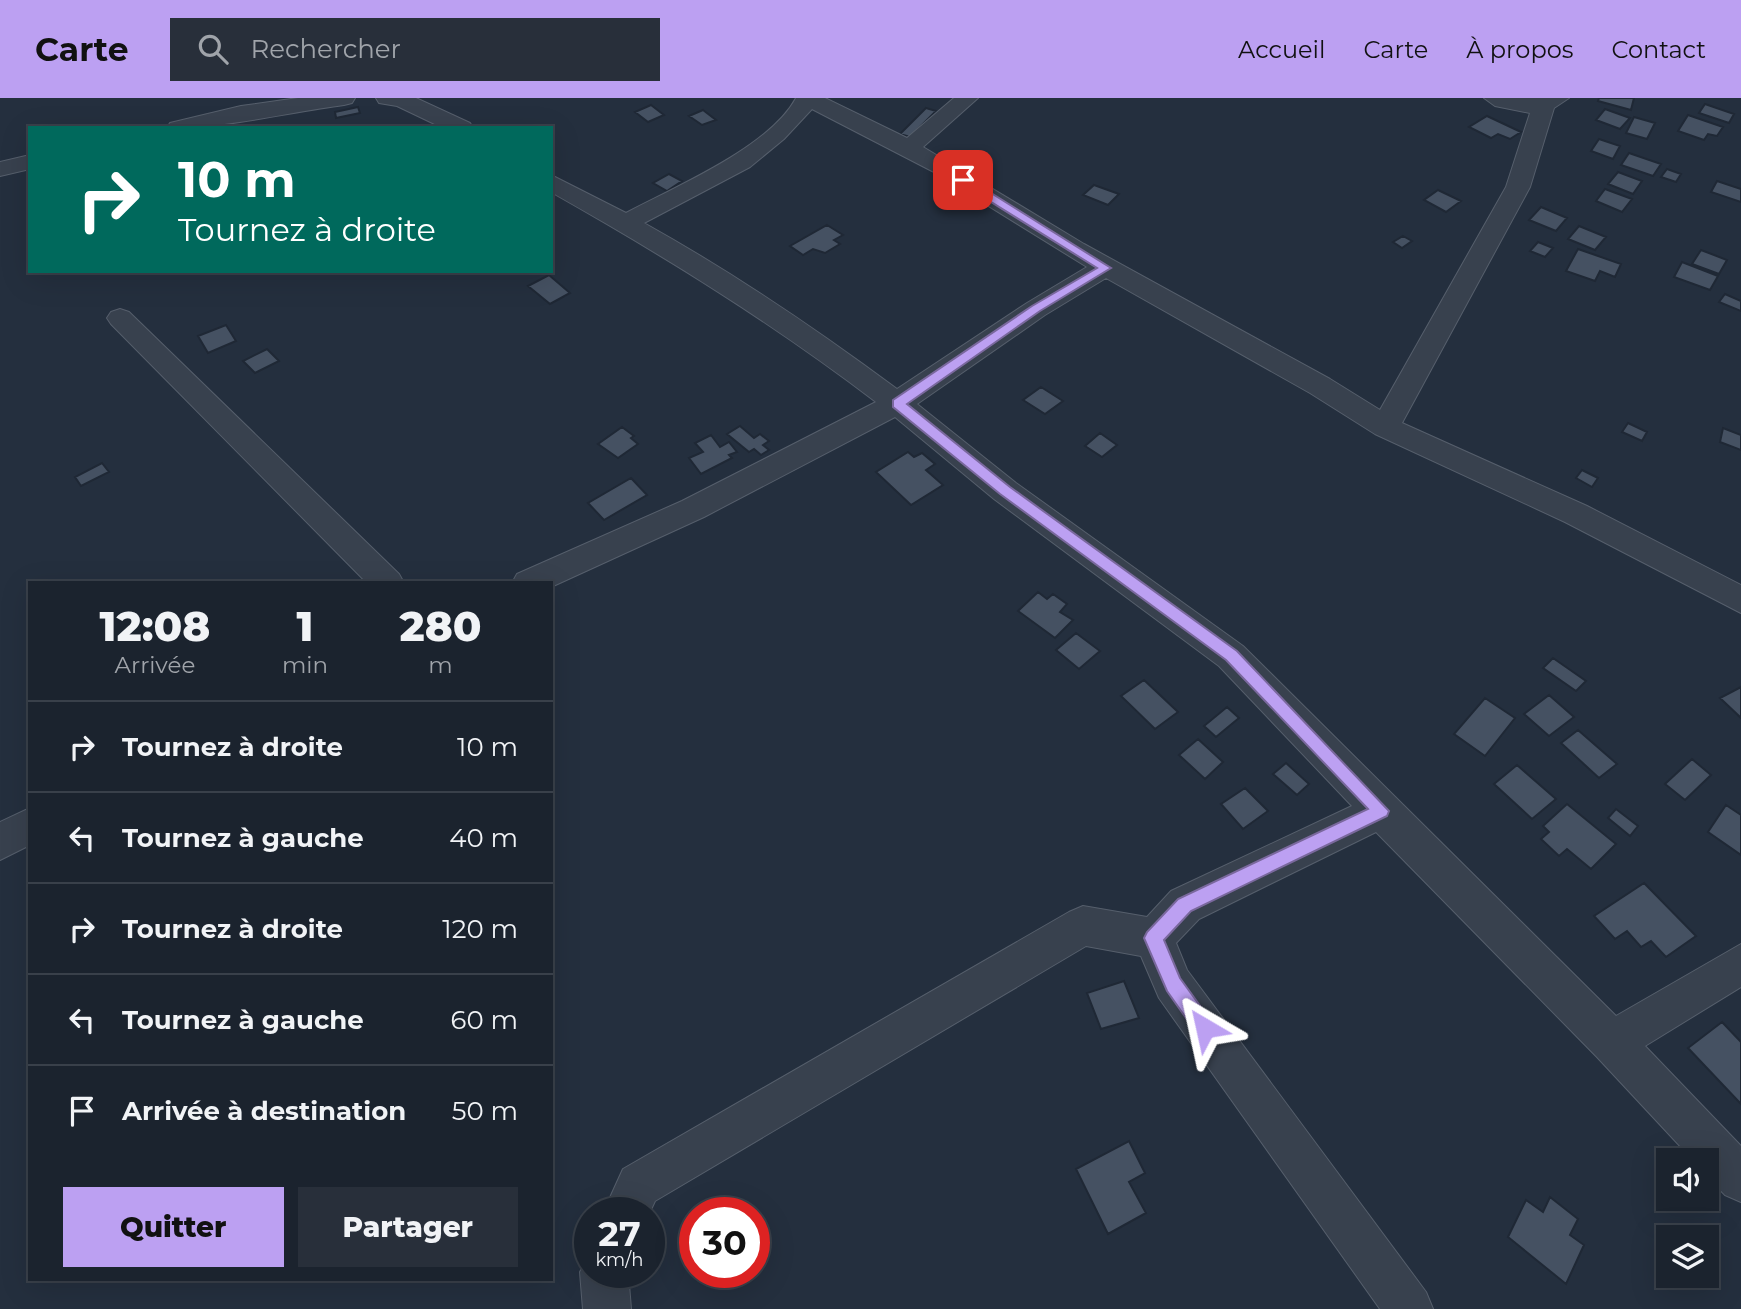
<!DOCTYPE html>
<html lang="fr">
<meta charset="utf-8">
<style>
:root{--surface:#1b232e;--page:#282f3a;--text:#f1f3f6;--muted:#a0a4aa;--line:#39404a;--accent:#bca0f2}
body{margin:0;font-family:Montserrat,sans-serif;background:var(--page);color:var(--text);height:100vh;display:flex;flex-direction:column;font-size:26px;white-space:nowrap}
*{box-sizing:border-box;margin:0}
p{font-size:23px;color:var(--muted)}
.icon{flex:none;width:38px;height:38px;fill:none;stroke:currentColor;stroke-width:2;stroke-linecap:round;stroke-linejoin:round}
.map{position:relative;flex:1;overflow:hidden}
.drawer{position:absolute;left:28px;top:483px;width:525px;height:700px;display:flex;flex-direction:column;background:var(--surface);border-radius:0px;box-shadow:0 7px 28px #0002,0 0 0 2px var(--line)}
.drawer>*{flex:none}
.banner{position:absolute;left:28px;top:28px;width:525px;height:147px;border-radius:0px;box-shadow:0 7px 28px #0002,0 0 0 2px var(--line);background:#00695c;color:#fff;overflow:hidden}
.controls{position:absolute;left:1656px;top:1050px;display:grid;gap:14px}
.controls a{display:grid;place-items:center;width:63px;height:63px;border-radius:0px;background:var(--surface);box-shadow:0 7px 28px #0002,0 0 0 2px var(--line);font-size:35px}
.speed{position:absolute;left:574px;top:1099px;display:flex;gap:14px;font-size:35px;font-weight:700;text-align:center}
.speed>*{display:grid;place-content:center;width:91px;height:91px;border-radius:50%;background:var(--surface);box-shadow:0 7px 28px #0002,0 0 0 2px var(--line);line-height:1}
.speed small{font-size:18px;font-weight:400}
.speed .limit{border:10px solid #d22;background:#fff;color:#111}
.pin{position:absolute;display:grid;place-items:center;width:60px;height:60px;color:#fff;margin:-30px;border-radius:14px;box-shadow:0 4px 10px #0006}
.me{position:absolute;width:77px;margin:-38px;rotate:324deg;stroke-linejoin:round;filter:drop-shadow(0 0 5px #0008)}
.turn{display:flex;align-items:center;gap:24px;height:147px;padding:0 35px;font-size:32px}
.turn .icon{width:91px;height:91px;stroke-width:2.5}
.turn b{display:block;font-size:49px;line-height:60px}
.eta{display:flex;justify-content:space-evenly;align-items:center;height:119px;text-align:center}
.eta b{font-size:42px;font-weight:800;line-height:49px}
.cta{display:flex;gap:14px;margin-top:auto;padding:14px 35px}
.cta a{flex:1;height:80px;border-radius:0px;background:var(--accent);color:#111;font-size:28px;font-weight:800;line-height:80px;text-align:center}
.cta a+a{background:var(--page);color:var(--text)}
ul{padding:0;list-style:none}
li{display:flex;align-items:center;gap:21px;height:91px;padding:0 35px;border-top:2px solid var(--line)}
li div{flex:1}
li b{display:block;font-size:26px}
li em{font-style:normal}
header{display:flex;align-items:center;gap:42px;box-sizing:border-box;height:98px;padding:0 35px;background:var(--accent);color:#111}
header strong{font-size:33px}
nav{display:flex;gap:38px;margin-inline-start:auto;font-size:24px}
.search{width:490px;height:63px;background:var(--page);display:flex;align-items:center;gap:18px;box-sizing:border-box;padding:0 24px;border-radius:0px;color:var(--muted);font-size:26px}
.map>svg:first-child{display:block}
</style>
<header>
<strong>Carte</strong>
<div class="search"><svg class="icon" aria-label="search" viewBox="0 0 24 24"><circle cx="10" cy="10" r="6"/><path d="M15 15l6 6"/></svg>Rechercher</div>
<nav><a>Accueil</a><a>Carte</a><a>À propos</a><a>Contact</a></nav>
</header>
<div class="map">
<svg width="1741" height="1211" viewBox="0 0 1741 1211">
<rect width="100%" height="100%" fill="#242f3e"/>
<path fill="#455162" stroke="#1f2835" stroke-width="2" d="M1599 0H1634L1631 12 1598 3Z
M1705 6 1734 16 1729 25 1699 15Z
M651 7 664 17 648 24 635 14Z
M358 9 360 15 336 20 335 14Z
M926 10 936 13 910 39 900 36Z
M1605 11 1630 20 1620 31 1596 22Z
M703 12 716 22 702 27 689 18Z
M1688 17 1723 29 1717 38 1708 36 1704 42 1678 33Z
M1487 18 1521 34 1510 41 1498 36 1491 40 1469 29Z
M1634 19 1655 25 1647 41 1626 35Z
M1599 41 1620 48 1613 61 1591 53Z
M1629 55 1661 66 1653 78 1621 67Z
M1667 71 1681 76 1676 84 1661 79Z
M1618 74 1642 83 1633 96 1608 86Z
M669 76 682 83 667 93 653 85Z
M1717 83 1741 91V104L1711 94Z
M1094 87 1119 96 1108 107 1083 97Z
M1605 91 1632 101 1622 114 1596 103Z
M1438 92 1461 103 1446 114 1424 102Z
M1541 109 1567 120 1556 133 1529 122Z
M827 127 843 137 834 142 840 146 825 155 813 151 803 157 790 148Z
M1579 128 1606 139 1595 152 1568 141Z
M1403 138 1412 143 1402 150 1393 144Z
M1538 144 1553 150 1545 159 1530 153Z
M1578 151 1621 166 1615 179 1600 173 1595 183 1566 173Z
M1701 152 1727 162 1719 176 1692 166Z
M1682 164 1718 178 1710 192 1674 179Z
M549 177 570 195 550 206 528 188Z
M1725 196 1741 203V213L1719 204Z
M226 227 236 243 208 255 198 238Z
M267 251 279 263 255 275 243 263Z
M1041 289 1063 303 1045 316 1023 302Z
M1628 325 1647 334 1642 343 1622 334Z
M740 328 754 340 760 336 769 343 763 347 769 352 761 357 754 351 749 354 727 336Z
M622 329 634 338 631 340 638 346 618 360 598 346Z
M1723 330 1741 337V352L1720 344Z
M1100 335 1117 347 1102 359 1085 348Z
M711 337 720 349 729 344 737 354 729 357 732 360 701 376 689 360 703 354 695 345Z
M908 354 914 359 922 355 935 366 926 372 943 387 911 407 876 374Z
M102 365 109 374 81 388 75 379Z
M1582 372 1598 380 1592 389 1576 380Z
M631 380 647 397 604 422 588 405Z
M1038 494 1047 501 1053 496 1067 506 1060 514 1073 522 1055 540 1018 513Z
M1076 535 1100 553 1079 571 1056 552Z
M1553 560 1586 583 1576 593 1543 570Z
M1144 582 1178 614 1155 631 1121 598Z
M1741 589V620L1720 600Z
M1549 597 1574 619 1549 638 1524 616Z
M1485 600 1515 620 1485 658 1454 636Z
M1227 609 1239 620 1216 639 1204 628Z
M1578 632 1617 666 1599 680 1561 645Z
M1198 641 1223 664 1205 681 1179 657Z
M1692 661 1711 677 1685 702 1665 686Z
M1286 665 1309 686 1297 697 1273 676Z
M1517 667 1556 701 1532 721 1494 686Z
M1245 690 1268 713 1243 731 1221 706Z
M1567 706 1616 746 1591 771 1567 751 1559 758 1541 741 1549 734 1543 728Z
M1726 707 1741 717V757L1708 734Z
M1616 711 1638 728 1630 738 1608 720Z
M1644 785 1696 838 1666 859 1651 843 1641 849 1627 833 1615 841 1594 818Z
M1124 883 1139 920 1101 931 1087 895Z
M1722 924 1741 944V1006L1688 950Z
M1129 1043 1145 1075 1129 1084 1146 1115 1108 1136 1076 1071Z
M1550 1099 1578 1121 1570 1137 1584 1147 1566 1186 1508 1139 1526 1102 1543 1114Z"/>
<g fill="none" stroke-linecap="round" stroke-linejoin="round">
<g stroke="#565f6c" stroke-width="2">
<path id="street" d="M298 0H355L352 5 344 7C285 15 226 30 167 30L170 25 241 8Z
M376 0H416L470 25 473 30H443L397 8 379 5Z
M796 0H825L907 40 954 0H978L923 49 1084 146 1330 281 1380 312 1506 89 1530 15 1495 8 1484 0H1569L1554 10 1530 89 1402 325 1587 408 1741 487V515L1565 424 1375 336 1310 295 1106 180 1045 217 917 306 1016 385 1243 548 1616 918 1741 846V889L1645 948 1741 1048V1104L1725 1097 1706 1077V1062H1693L1597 959 1376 734 1199 821 1176 845 1187 872 1426 1194 1433 1211H1380L1159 900 1141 858 1086 848 655 1103 649 1116 603 1115 623 1071 1069 814 1083 808 1147 819 1171 793 1352 708 1219 568 994 401 895 319 704 419 551 489V485H512L517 476 682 403 876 304C771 224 666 159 551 94V77L626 115C675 89 770 49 796 0ZM812 11 932 73 1087 169 1027 205 897 291C816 231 732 174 644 125L750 69 784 41Z
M30 57V71L0 78V64Z
M120 211 129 214 399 476 404 485H367L111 226 107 220 111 214Z
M30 710V747L0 762V724Z
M590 1156V1174H628L631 1211H583L580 1174Z"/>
</g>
<use href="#street" fill="#38414e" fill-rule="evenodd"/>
</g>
<path fill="#bca0f2" stroke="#7a689d" stroke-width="2" d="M959 80H967L1111 170 1040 213 907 306 1010 389 1237 553 1389 713 1387 718 1191 813 1164 842 1180 880 1211 923 1214 930 1211 937 1205 939 1198 937 1167 893 1144 840 1147 834 1178 801 1368 711 1226 562 1000 396 893 309V302L1032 208 1097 170 959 84Z"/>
</svg>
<div class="controls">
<a><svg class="icon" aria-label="sound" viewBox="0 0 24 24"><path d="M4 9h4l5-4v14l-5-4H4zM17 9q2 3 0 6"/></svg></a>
<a><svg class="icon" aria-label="layers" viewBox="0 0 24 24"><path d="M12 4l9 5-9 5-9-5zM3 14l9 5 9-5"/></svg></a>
</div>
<div class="speed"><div>27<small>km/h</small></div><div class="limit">30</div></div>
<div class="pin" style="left:963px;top:82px;background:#d93025"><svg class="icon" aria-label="arrive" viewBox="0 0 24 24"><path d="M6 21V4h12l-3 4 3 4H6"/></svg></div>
<svg class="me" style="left:1205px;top:930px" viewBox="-20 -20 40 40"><path d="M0-17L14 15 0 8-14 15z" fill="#bca0f2" stroke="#fff" stroke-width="4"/></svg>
<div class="banner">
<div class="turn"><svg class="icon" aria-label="right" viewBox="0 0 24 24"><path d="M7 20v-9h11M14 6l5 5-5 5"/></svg><div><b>10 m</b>Tournez à droite</div></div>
</div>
<section class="drawer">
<div class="eta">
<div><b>12:08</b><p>Arrivée</p></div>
<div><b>1</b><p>min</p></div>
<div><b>280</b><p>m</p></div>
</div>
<ul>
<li><svg class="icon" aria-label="right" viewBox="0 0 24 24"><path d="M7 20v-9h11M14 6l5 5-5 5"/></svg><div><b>Tournez à droite</b></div><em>10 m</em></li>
<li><svg class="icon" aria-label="left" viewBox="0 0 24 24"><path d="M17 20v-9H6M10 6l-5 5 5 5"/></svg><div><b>Tournez à gauche</b></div><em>40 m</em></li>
<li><svg class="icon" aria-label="right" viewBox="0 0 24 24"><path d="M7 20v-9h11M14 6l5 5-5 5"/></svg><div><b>Tournez à droite</b></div><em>120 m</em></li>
<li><svg class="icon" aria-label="left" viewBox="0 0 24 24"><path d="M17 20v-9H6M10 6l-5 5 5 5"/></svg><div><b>Tournez à gauche</b></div><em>60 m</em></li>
<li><svg class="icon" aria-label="arrive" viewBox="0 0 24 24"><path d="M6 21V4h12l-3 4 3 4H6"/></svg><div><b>Arrivée à destination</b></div><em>50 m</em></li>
</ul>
<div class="cta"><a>Quitter</a><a>Partager</a></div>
</section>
</div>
